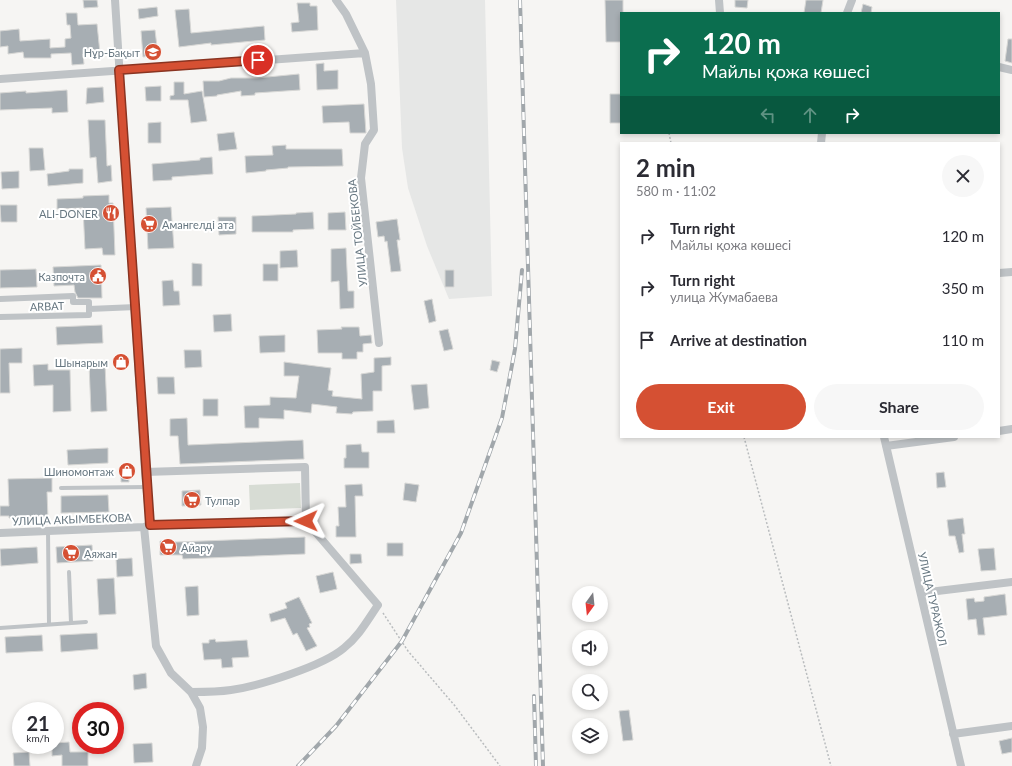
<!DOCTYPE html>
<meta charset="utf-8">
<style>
:root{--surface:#fff;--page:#f7f7f7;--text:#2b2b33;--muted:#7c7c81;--accent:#d55033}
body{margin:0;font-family:Lato,sans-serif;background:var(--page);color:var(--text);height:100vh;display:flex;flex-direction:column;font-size:15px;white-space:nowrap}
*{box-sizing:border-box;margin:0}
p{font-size:13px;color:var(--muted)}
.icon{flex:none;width:22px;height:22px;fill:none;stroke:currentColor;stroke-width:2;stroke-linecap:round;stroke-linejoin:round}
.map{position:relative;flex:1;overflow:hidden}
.side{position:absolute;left:620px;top:142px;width:380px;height:296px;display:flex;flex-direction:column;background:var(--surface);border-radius:0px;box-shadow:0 2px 6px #0003}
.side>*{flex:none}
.banner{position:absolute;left:620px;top:12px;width:380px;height:122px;border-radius:0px;box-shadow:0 2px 6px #0003;background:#0b6e4f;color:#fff;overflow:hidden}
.needle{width:26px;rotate:195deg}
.controls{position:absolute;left:572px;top:586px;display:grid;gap:8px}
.controls a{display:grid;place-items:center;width:36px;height:36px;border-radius:50%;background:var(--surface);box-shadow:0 2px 6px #0003;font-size:20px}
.speed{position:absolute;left:12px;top:702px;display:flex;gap:8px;font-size:20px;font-weight:700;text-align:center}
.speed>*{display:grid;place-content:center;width:52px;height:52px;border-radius:50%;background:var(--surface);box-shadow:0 2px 6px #0003;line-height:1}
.speed small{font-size:10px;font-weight:400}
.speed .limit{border:6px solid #d22;background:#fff;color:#111}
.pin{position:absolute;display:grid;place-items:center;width:34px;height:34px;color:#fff;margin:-17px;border:2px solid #fff;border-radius:50%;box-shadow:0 1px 4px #0007}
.me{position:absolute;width:44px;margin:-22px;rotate:269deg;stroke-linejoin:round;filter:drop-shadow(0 0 3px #0008)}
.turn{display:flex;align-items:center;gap:14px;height:84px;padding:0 16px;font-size:18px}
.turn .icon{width:52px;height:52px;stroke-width:2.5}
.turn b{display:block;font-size:28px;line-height:34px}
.lanes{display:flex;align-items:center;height:38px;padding:0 16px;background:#0003;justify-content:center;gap:20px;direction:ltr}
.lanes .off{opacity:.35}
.round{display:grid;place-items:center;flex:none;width:42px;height:42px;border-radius:21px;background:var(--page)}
.summary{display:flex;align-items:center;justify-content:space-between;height:68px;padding:0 16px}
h1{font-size:24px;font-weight:700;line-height:30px}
.cta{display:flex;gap:8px;margin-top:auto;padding:8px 16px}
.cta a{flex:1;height:46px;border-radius:24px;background:var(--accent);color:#fff;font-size:16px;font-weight:700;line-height:46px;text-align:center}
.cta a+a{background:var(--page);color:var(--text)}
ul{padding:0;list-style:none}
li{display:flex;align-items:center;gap:12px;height:52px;padding:0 16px}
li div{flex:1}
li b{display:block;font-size:15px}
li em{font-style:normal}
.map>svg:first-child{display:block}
</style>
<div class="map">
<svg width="1012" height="766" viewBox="0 0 1012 766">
<rect width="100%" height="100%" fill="#f6f5f3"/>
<path fill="#e6e7e6" d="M396 0H485L492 296 449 299 427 246 408 188 402 148Z"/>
<path fill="#d7dcd4" d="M300 483 301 508 250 510 249 485Z"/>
<path fill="#a7aeb3" stroke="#d7d7d5" d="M83 0H97L98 7 84 8Z
M605 0H623V13H621V42H606Z
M735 0H748L747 8 735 7Z
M806 0H823L821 13H804Z
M297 3H310V6H317L318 30 292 32 291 23 299 22Z
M863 4 872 7 871 13H861Z
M157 7 158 16 139 19 138 9Z
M189 9 191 33 264 26 265 40 211 45V43L179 47 175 10Z
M66 13H77L78 25 97 24 100 53 83 54 84 64 72 65 71 53 51 54V58H24L23 52 8 54V46L0 47V31L19 29 20 41 50 39V48L65 47V39L71 38 70 25H67Z
M155 30 158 55 143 57 141 31Z
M1008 39H1012V63L1005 61Z
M324 63V71L338 70V89L317 90 316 64Z
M299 74 300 90 255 93V95L241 96V91L217 95V96L204 97 203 81H219L231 78H257Z
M174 82H184V94L202 91 207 121 191 123 188 100H170V96L174 95Z
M161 86V101H146L145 87Z
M103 87 104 102 86 104 87 88Z
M67 90 68 112 52 113V108L0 110V93L26 91V93Z
M610 94H621V123H610Z
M364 104 366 133H350L349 122 323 123 322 106Z
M88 120H105L107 166 111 165 112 181 98 183 96 157 90 158Z
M161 122V143H148V123Z
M234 132 237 149 219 151 217 134Z
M286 145V149H342L343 166 288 167V168L266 170V171L246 173 245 156 273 155 272 146Z
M29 148H43L45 170 30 171Z
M212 157 213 174 172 177V180L153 181 152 164 200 160V158Z
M69 169H83V183L48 186 47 174 69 171Z
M19 171V188L2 189 1 172Z
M109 195V203H113L115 255H103L102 248 85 249 83 208 57 209V199L83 198V196Z
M0 205H17V222H1Z
M171 207 174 248 148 249 146 208Z
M313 212 314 229 293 230V232H252V216L296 214V213Z
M345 212 346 230H328V213Z
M218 217H236V234L219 235Z
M397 219 400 240H397L401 271 391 272 387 241 385 242 384 236 378 237 376 222Z
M346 248 348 291H354V308L340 309 339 281 331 282V249Z
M297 250 298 267 280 268V251Z
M192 263 202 264V286H192Z
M263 264H278V281H263Z
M101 265 102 298H78L75 292 74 285 54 286 53 267Z
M36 269 37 287 0 288V270Z
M445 270H454V287H445Z
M173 280 174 291H179L180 305 163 306 162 281Z
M432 299 436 321 429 323 424 301Z
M231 314 232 331 214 332 213 315Z
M102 325 103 343 57 345 56 327Z
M341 327H359L360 336 371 335 372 343 363 344V352H357V359H342V353H318L317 330 342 329Z
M448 329 453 349 444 351 439 331Z
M285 335V352L260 353 259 336Z
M22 348V363H9L10 393H0V349Z
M184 350H201L202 367 185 368Z
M391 357V365L382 366V391H373V411L353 412 352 414 336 413 337 407 312 404 311 413 284 410V419L259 418V428H245L244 406 270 405V397L296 398 299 376H284V362L331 368 328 390 333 391 332 396 362 399 361 374 374 372V358Z
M492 360 500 362 497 372 490 370Z
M48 364V370H70L71 411 53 412V385L34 386 33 365Z
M89 364H105L107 411 91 412Z
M157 377H174L175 394H158Z
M427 384 429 408 414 410 411 385Z
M203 399H218V416H203Z
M187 418 188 445 303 440 304 459 180 464 178 436H170V419Z
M394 420 395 433H377V421Z
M361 444 362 452H369V468H344V458H346V445Z
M108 448V463L68 465 67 450Z
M121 467H128L129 482H121Z
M944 472 946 487 937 488 936 473Z
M52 478V492H47L48 518H9V516H0V506H9L8 479Z
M405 483 419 485 416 502 403 500Z
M362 484 363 496H355L356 537H336V526H339L338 507H346L345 485Z
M200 490 201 505 182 506V491Z
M108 495 109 512 61 513V496Z
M963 518 965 534H962L964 552 959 553 955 536H949L947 520Z
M305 537V554L183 559 182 555H160V541L177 542Z
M387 543H403V556H387Z
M92 545 93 561 57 563 56 547Z
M37 547 38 563 1 566 0 549Z
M994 548 996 570 981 571 978 549Z
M350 554H361L362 563 350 564Z
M132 558 133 576 117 577 116 559Z
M333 572 337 589 320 593 316 576Z
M114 578 116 614 99 615 97 579Z
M198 586 199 615 187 616 185 587Z
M1005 594 1007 615 983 618 985 635H978L976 619 968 620 966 599 974 598 975 602 984 601V597Z
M299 597 312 623 309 624 310 627 307 628 317 646 306 651 297 633 293 635 285 618 271 622 269 614 287 608 285 603Z
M97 633 98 649 61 652 60 635Z
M42 635 43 651 6 653 5 637Z
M215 639 216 642 247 640 249 657 232 658 233 667 222 668 221 659 204 660 202 643H209V640Z
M146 673 147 688 134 690 133 675Z
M629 710 633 740 623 741 619 711Z
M1012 738V752L1002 754 999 741Z
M69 742 70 752H88V766H62V755L52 756V745H55V743Z
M152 743 153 762 134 763 133 744Z
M29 752 30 766H14L13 753Z"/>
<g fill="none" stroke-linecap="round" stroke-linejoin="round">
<path stroke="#b9bcbe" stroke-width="1.5" stroke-dasharray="2 2" stroke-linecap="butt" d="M669 133 671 143
M744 437 831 766
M383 613 408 651 455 706 500 766"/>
<path stroke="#bfc3c6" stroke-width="4" d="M61 488 147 487
M48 531 49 624
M69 572 71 623
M0 628 86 622"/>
<path stroke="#bfc3c6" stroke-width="6" d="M0 299 73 296V302H89V309
M0 317 89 315V309L136 307"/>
<path stroke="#bfc3c6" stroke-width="8" d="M115 0 145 472 150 525 144 527 156 646 171 673 191 692 200 708 203 727 202 748 196 766
M336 0 346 14 365 53 371 84 374 130 365 144 361 178 379 343
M719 0 720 13
M847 13 852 0
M999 67 1012 70
M0 79 365 53
M821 143 822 133
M999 273 1012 272
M999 431 1012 429
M884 437 961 766
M886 446 954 437
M145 472 305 467 306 521
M150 525 306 521 378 605C367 621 359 636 344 648 323 666 259 686 231 690 218 692 204 692 191 692
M0 533 144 527
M921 593 1012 582
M953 734 1012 726"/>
<g stroke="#a1a7ab" stroke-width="4">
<path id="rail" d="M520 0 543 766
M534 696 536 766
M298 766 336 726 402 641 461 533 502 418 515 349 522 270"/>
</g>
<use href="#rail" stroke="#fff" stroke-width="2.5" stroke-dasharray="8" stroke-linecap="butt"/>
</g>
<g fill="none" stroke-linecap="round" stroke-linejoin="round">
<g stroke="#8a3421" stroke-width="10">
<path id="route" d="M258 60 119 70 150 525 306 521"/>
</g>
<use href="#route" stroke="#d55033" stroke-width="7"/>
</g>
<defs>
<g id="school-disc" transform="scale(0.9)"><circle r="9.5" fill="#d55033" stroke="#fff"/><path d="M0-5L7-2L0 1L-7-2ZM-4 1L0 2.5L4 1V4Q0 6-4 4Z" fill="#fff"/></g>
<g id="restaurant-disc" transform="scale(0.9)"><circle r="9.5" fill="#d55033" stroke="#fff"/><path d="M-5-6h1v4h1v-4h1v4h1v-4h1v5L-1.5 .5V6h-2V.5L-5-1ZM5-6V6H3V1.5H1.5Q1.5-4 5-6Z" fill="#fff"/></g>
<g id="supermarket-disc" transform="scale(0.9)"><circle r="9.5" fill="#d55033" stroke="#fff"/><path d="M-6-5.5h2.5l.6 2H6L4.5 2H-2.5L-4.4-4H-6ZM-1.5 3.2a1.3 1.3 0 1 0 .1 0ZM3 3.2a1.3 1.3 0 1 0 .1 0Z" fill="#fff"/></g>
<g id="civic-disc" transform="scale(0.9)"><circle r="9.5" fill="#d55033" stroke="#fff"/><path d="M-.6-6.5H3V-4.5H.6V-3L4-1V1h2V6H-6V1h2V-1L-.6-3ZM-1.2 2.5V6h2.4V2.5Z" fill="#fff"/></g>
<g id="shop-disc" transform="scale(0.9)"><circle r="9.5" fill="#d55033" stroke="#fff"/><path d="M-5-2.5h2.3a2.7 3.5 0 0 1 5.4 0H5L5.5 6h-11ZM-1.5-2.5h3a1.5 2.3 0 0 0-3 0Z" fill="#fff"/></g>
</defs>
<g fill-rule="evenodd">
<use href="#school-disc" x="153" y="52"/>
<use href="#restaurant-disc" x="111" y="213"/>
<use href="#supermarket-disc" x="149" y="224"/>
<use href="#civic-disc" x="98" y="276"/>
<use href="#shop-disc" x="121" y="362"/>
<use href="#shop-disc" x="127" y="471"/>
<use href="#supermarket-disc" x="192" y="500"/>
<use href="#supermarket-disc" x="168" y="547"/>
<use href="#supermarket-disc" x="71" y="553"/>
</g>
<g text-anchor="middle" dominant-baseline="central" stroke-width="4" stroke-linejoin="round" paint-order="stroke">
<g font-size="11" fill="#677781" stroke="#fff" text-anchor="end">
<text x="140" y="52">Нұр-Бақыт</text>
<text x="98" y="213">ALI-DONER</text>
<text x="162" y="224" text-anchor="start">Амангелді ата</text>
<text x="85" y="276">Казпочта</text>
<text x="108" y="362">Шынарым</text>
<text x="114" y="471">Шиномонтаж</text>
<text x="205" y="500" text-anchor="start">Тулпар</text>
<text x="181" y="547" text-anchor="start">Айару</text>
<text x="84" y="553" text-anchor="start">Аяжан</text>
</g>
<g font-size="11" fill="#677781" stroke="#fff">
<text transform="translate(357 233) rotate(-96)">УЛИЦА ТОЙБЕКОВА</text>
<text transform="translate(47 306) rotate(-2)">ARBAT</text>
<text transform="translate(72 519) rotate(-2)">УЛИЦА АКЫМБЕКОВА</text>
<text transform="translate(933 599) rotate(77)">УЛИЦА ТУРАЖОЛ</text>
</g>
</g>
</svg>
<div class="controls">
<a><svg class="needle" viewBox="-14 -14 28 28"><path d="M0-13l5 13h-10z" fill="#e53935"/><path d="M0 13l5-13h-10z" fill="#7c7c81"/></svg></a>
<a><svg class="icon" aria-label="sound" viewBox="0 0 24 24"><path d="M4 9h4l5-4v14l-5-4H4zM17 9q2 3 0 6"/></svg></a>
<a><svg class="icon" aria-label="search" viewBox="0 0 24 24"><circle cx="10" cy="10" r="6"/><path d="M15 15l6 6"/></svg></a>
<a><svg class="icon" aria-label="layers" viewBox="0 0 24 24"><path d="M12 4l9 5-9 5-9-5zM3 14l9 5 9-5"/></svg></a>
</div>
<div class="speed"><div>21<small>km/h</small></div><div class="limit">30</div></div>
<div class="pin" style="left:258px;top:60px;background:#d93025"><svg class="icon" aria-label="arrive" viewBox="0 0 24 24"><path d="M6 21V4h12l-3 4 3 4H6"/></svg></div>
<svg class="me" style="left:306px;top:521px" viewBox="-20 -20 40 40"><path d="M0-17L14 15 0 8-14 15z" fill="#d55033" stroke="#fff" stroke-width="4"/></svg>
<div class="banner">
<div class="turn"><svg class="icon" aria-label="right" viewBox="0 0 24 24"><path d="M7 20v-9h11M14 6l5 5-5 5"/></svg><div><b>120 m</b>Майлы қожа көшесі</div></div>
<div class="lanes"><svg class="icon off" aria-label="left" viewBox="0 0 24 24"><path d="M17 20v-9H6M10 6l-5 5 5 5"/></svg><svg class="icon off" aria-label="ahead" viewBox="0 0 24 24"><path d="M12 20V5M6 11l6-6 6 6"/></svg><svg class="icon" aria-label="right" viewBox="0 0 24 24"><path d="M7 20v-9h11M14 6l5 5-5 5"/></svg></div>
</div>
<section class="side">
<div class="summary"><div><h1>2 min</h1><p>580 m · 11:02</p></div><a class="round"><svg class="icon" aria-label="close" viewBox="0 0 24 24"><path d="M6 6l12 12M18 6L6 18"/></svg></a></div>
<ul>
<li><svg class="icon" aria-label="right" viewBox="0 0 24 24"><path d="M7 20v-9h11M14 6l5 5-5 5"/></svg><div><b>Turn right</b><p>Майлы қожа көшесі</p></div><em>120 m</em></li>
<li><svg class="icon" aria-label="right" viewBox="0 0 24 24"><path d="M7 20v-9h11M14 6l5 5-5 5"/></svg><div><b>Turn right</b><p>улица Жумабаева</p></div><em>350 m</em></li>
<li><svg class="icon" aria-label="arrive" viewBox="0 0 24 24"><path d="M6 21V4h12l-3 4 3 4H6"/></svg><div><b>Arrive at destination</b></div><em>110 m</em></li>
</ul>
<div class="cta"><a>Exit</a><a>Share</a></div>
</section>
</div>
